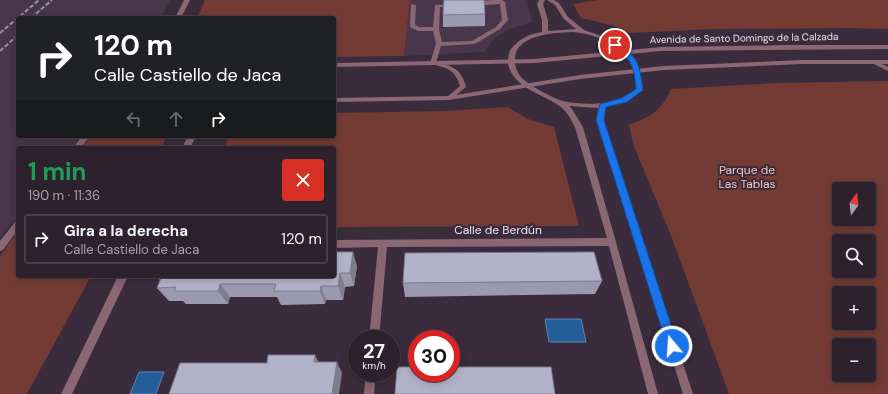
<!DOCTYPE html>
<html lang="es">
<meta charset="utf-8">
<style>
:root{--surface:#2c212d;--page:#342935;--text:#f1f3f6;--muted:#a6a3aa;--line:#483e49}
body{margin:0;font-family:"DM Sans",sans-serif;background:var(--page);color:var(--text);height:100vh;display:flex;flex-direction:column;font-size:15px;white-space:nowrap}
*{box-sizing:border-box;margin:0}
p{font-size:13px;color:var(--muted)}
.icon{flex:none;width:22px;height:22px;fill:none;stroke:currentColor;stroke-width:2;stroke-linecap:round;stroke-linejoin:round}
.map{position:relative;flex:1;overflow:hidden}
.details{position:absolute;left:16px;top:146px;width:320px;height:132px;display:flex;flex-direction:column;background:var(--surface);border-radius:4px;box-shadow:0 2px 10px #0003,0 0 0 1px var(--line)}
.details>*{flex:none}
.hud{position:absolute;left:16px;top:16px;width:320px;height:122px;border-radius:4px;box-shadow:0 2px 10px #0003,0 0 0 1px var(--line);background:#202124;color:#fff;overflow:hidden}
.needle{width:26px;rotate:15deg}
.tools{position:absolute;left:832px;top:182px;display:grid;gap:8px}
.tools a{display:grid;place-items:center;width:44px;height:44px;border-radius:4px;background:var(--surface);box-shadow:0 2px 10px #0003,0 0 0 1px var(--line);font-size:20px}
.speed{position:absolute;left:348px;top:330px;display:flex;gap:8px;font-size:20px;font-weight:700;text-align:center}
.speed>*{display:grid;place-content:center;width:52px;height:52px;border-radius:50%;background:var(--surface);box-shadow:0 2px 10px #0003,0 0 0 1px var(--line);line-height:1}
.speed small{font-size:10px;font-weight:400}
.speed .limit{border:6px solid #d22;background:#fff;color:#111}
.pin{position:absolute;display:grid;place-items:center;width:34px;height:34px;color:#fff;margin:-17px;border:2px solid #fff;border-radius:50%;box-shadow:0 1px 4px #0007}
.me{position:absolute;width:44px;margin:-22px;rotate:342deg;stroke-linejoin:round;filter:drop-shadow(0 0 3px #0008)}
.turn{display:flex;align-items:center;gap:14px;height:84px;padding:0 12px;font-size:18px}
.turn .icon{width:52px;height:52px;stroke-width:2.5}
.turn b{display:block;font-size:28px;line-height:34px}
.lanes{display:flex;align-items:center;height:38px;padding:0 12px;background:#0003;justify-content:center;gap:20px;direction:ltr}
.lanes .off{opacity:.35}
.round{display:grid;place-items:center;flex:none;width:42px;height:42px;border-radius:4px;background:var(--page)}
.headline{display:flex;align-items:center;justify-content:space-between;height:68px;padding:0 12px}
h1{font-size:24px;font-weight:700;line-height:30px;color:#1e9e55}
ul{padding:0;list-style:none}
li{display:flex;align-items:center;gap:12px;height:50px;margin:0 8px 6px;padding:0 4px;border:2px solid var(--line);border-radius:4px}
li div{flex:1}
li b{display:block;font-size:15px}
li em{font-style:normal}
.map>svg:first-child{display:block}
</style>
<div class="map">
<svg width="888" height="394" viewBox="0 0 888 394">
<rect width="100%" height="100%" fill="#3a2c3c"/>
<path fill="#48364c" d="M0 0H170L161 18H18V136H81L72 148H18V216L0 238Z
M410 0H527L532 22 509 29 495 38 484 52 404 56Z"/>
<path fill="#733b33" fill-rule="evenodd" d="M205 0H410L404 56 334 57V18H197Z
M598 0H888V29L850 28 714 29 629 33 615 26 581 18 573 4Z
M888 81V394H729L672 238 633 144 629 125C650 117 662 111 671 89L776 83ZM839 189H869V219H839ZM839 241H869V271H839ZM839 293H869V323H839ZM839 345H869V375H839Z
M507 107 528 119 554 127 579 226 334 227V148H224L229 136H334V113L446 111Z
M91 136H167L161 148H82Z
M18 232V276H91L27 394H0V256Z"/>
<path fill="#235e99" stroke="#5e85b2" d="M545 319H581L586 342H549Z
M139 372H164L156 394H130Z"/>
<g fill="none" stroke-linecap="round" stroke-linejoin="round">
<path fill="#8b6673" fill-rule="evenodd" d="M491 0H502L505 2 508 20 500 29 475 44 441 46 436 63 433 65 431 64 430 63 436 44 433 31H418L410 27 411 4 416 5 415 25 419 27H433L435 5 456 4V6L454 7H440L439 29 442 42 472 41 496 27 502 20 500 4 474 6 471 4 474 2Z
M82 136H90L81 148H73Z
M18 221V230L3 250 0 251V241L15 222Z"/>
<path fill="#8b6673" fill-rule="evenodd" d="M184 0H190L181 18H175Z
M539 0H545L543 4 548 20V31L576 29 564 19 555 5 547 0H554L559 3 568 17 584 30 610 39 629 52 636 60 639 67 643 90 642 91 622 103 605 107 603 120 693 394H683L597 120 598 108 569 106 572 109 583 127 616 242 658 394H648L609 246 387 247 379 339H369L378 247 334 248V240L607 238 575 127C571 120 568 113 561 107 544 94 514 89 508 64 508 60 508 53 511 49 519 39 529 34 542 32V20L537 4ZM572 32C592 33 624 45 632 65 636 72 635 81 637 89 628 94 619 100 609 102 595 105 577 104 563 101 554 99 527 84 521 77 516 71 514 64 515 57 518 34 555 33 572 32Z
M874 60 888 67V71L872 63 871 62Z
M433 61C451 66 461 67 466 87L451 99H447L446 98 460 86C455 69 447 68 431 64L430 63Z
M188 136H196L190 148H182Z
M118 276H128L72 394H61Z
M366 373H376L374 394H364Z"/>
<path fill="#8b6673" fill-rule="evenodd" d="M789 45H888V49L661 51 534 63 334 67V63L534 59 661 47Z
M802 60H888V64H802L664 70 580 79 449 100 334 102V98L449 96 580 75 664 66Z"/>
<path stroke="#9e92a0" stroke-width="2" stroke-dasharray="4.5 2" stroke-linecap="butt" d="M31 18 52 0
M0 33 39 0
M0 51 18 35"/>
</g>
<path fill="#9a99af" d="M485 14V26L443 27V15Z
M357 266 354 286 345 287 343 300H326L325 304 281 305 277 297H230L228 304H186L183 301H169L157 288 160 280 156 276H334Z
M602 281 595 294 405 297 403 283Z"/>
<path fill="#7d7d8e" d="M353 252 357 266 354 286 350 273Z
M340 273 345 287 343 300 338 286Z
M220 284 230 297 228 304 218 291Z
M321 286 326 300 325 304 320 291Z
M315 355 321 367 314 362Z
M337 362 342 373 339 394H332Z"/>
<path fill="#b3b2cb" stroke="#7d7d8e" d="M444 0H484L485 14 443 15Z
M334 252H353L350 273H340L338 286H321L320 291H274L276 284H220L218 291H174L176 287 157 288 162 276H334Z
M594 252 602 281 403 283 405 253Z
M268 355H315L314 362H337L332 394H169L180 363H267Z
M397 367H417V373H451V367H551L555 394H395Z"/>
<path fill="#1a73e8" stroke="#114b97" d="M613 43C618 43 620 45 624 48 639 58 641 73 643 90L627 102 606 107 604 120 678 346 677 350 672 351 668 350 667 346 596 120 600 104 622 98 636 89C634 67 632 59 613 46Z"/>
<g text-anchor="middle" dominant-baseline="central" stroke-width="4" stroke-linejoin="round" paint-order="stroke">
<g font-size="10" fill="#e9e0eb" stroke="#3a2c3c">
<text transform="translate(744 38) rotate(-1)">Avenida de Santo Domingo de la Calzada</text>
</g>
<g font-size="12" fill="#f6c5bd" stroke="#3a2c3c">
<text x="747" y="170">Parque de<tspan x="747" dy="14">Las Tablas</tspan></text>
</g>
<g font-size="12" fill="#e9e0eb" stroke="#3a2c3c">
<text x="498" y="230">Calle de Berdún</text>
</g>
</g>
</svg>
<div class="tools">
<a><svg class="needle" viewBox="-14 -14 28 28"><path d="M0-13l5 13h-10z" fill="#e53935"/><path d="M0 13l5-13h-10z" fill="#a6a3aa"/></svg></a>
<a><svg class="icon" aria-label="search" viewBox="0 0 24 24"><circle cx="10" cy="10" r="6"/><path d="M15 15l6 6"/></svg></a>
<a>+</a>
<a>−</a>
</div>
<div class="speed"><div>27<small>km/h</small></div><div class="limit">30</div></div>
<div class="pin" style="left:615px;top:45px;background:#d93025"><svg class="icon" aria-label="arrive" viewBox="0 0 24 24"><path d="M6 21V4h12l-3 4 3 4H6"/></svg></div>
<svg class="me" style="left:672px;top:346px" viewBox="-20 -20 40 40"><circle r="17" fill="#1a73e8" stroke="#fff" stroke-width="3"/><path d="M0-11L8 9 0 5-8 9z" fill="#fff"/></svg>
<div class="hud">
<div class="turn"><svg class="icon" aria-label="right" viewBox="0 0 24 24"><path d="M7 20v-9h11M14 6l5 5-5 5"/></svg><div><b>120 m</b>Calle Castiello de Jaca</div></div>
<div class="lanes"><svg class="icon off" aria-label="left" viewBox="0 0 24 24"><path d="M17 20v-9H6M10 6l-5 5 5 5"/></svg><svg class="icon off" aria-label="ahead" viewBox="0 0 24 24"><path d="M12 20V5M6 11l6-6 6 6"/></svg><svg class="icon" aria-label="right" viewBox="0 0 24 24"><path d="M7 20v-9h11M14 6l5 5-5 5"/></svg></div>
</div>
<section class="details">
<div class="headline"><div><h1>1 min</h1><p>190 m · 11:36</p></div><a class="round" style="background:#d93025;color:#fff"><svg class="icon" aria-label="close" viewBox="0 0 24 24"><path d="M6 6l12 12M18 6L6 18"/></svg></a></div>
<ul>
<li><svg class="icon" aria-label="right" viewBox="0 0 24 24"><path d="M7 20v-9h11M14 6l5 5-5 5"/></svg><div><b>Gira a la derecha</b><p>Calle Castiello de Jaca</p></div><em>120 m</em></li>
</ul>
</section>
</div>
